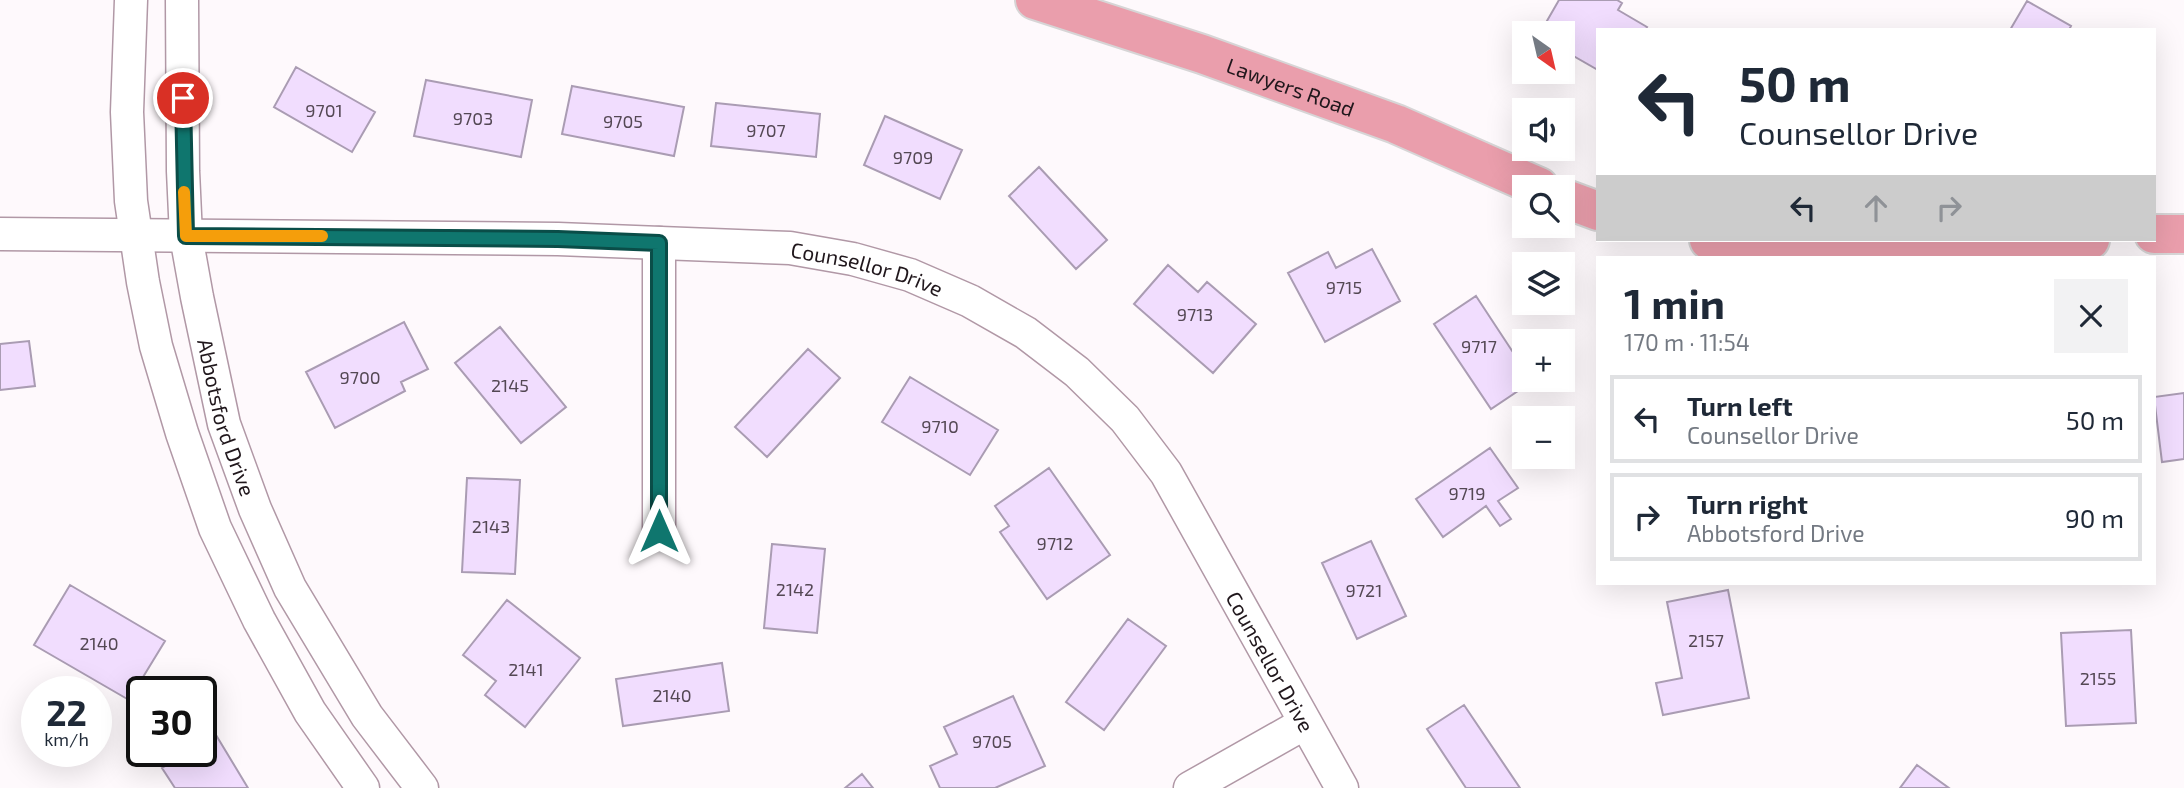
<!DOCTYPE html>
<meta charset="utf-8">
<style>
:root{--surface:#fff;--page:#f2f2f3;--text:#1f2937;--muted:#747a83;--line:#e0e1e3}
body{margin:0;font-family:"Exo 2",sans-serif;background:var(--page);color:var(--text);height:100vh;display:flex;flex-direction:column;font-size:26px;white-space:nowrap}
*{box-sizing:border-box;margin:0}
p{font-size:23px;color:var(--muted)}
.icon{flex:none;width:38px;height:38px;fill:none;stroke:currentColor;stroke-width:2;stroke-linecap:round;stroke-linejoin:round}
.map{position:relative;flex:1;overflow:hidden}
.sheet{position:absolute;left:1596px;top:256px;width:560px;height:329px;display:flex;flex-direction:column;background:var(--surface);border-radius:0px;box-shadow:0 7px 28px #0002}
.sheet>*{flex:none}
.guide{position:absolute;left:1596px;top:28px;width:560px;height:214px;border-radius:0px;box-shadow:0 7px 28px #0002;background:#fff;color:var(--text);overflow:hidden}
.needle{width:46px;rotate:146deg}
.buttons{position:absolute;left:1512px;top:21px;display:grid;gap:14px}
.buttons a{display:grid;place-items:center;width:63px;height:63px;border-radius:0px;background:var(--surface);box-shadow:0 7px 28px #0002;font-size:35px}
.speed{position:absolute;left:21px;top:676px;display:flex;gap:14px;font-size:35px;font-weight:700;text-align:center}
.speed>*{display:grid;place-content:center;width:91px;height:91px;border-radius:50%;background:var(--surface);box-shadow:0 7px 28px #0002;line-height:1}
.speed small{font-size:18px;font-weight:400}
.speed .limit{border:4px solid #111;border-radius:10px;background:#fff;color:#111}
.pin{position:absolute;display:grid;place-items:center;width:60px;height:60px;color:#fff;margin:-30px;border:4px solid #fff;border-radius:50%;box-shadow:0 2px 7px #0007}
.me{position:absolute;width:77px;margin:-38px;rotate:0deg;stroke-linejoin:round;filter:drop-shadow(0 0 5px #0008)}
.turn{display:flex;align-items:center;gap:24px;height:147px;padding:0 28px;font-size:32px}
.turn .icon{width:91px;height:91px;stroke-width:2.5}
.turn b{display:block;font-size:49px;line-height:60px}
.lanes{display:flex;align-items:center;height:66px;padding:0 28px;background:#0003;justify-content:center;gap:35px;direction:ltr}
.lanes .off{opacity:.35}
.round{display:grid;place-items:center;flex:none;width:74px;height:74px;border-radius:0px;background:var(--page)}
.headline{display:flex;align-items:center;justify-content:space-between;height:119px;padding:0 28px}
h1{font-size:42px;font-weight:700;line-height:52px}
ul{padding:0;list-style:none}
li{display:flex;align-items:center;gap:21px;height:88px;margin:0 14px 10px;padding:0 14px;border:4px solid var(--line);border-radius:0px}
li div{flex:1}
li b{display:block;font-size:26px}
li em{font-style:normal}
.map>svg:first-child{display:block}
</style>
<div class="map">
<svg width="2184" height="788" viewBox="0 0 2184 788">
<rect width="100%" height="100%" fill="#fef9fc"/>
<path fill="#f1ddfe" stroke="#aa9cb3" stroke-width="2" d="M1559 0H1617L1622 3 1618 10 1647 27 1645 30H1598V70L1563 50V33H1540Z
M2027 1 2071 26 2069 30H2010Z
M296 67 375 112 352 152 274 107Z
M426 80 532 100 521 157 414 136Z
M572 86 684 107 674 156 562 134Z
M716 103 820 114 816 157 711 146Z
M885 116 962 150 940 199 864 165Z
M1039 167 1107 240 1076 269 1009 196Z
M1372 249 1400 301 1325 342 1288 273 1328 252 1336 268Z
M1168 265 1198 292 1207 282 1256 324 1213 373 1134 304Z
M1476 296 1524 369V380L1533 381 1491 409 1434 324Z
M404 322 428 369 401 382 405 391 335 428 306 372Z
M500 327 566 407 521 443 455 363Z
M29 341 35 386 0 390V344Z
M808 349 840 378 767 457 735 427Z
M910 377 998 430 970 475 882 422Z
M2184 393V459L2162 462 2154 397Z
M1490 448 1518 488 1498 501 1511 519 1500 526 1486 506 1443 537 1416 499Z
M1049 468 1110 555 1047 599 1000 532 1009 526 995 506Z
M467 478 520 480 515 574 462 572Z
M1371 541 1406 616 1357 639 1322 563Z
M772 544 825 549 817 633 764 628Z
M70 585 165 641 129 700 34 645Z
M1728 590 1749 698 1663 715 1656 683 1682 678 1667 602Z
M507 600 580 658 525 727 485 695 496 681 463 655Z
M1128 619 1166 646 1104 730 1066 702Z
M2131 630 2136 723 2066 726 2061 633Z
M722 663 729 711 623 726 616 679Z
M1013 696 1045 766 995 788H940L930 766 957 754 944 727Z
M1464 705 1520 788H1466L1427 729Z
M216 735 248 788H175L162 768 190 751H201V744Z
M1917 765 1949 788H1900Z
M862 774 873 788H845Z"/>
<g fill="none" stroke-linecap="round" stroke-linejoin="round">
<g stroke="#b198a6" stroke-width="35">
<g id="minor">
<path d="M131 0 127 112 131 201 143 282 156 346 182 433 215 528 259 620 310 712 363 788"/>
<path id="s1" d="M182 0 183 171 186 236 197 297 224 424 255 509 290 588 367 716 422 788"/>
<path id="s2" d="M0 234 558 239 790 248 853 259 910 275 970 301 1026 333 1077 372 1125 419 1166 473 1342 788"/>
<path d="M659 531V243"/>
<path d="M1190 788 1305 723"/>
</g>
</g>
<g stroke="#d7d5d6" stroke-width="42">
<g id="primary">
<path id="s3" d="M1035 0 1202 54 1396 124 1539 187"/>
<path d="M1563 198 1598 211"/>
<path d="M2154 234H2184"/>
<path d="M1709 240 1793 249 2024 248 2090 240"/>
</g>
</g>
<use href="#minor" stroke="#fff" stroke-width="32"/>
<use href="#primary" stroke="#ea9eac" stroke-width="38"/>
</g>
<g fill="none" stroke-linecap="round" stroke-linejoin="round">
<g stroke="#0a4d48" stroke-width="18">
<path id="route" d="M183 98 186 236 558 239 659 243V531"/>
</g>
<use href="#route" stroke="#0f766e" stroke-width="12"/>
<path stroke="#f59e0b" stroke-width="12" d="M184 192 186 236H322"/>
</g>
<g text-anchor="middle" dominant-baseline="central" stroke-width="5" stroke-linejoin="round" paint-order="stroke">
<g font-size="18" fill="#544854">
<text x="324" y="110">9701</text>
<text x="473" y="118">9703</text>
<text x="623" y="121">9705</text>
<text x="766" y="130">9707</text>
<text x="913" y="157">9709</text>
<text x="1344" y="287">9715</text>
<text x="1195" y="314">9713</text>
<text x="1479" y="346">9717</text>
<text x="360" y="377">9700</text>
<text x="510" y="385">2145</text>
<text x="940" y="426">9710</text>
<text x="1467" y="493">9719</text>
<text x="491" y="526">2143</text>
<text x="1055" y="543">9712</text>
<text x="795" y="589">2142</text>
<text x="1364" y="590">9721</text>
<text x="1706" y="640">2157</text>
<text x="99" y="643">2140</text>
<text x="526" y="669">2141</text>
<text x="2098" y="678">2155</text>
<text x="672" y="695">2140</text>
<text x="992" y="741">9705</text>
</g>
<g font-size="21" fill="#20171c" stroke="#fef9fc">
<text stroke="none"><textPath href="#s3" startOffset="270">Lawyers Road</textPath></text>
<text stroke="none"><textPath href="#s2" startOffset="870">Counsellor Drive</textPath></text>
<text stroke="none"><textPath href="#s1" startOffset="422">Abbotsford Drive</textPath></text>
<text stroke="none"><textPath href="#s2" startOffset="1458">Counsellor Drive</textPath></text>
</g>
</g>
</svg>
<div class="buttons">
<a><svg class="needle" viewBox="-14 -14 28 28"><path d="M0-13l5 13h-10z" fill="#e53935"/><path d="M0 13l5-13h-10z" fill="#747a83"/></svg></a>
<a><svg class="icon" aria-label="sound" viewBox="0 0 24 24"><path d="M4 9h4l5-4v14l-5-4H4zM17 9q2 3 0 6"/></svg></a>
<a><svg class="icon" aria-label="search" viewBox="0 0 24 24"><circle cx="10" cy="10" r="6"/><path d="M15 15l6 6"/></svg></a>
<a><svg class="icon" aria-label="layers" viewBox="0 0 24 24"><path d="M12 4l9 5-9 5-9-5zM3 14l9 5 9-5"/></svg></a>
<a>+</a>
<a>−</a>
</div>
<div class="speed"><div>22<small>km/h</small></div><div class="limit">30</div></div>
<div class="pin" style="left:183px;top:98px;background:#d93025"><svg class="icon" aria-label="arrive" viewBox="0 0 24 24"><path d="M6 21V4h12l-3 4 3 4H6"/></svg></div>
<svg class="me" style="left:659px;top:531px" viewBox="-20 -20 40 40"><path d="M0-17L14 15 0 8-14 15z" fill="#0f766e" stroke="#fff" stroke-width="4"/></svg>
<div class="guide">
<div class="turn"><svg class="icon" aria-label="left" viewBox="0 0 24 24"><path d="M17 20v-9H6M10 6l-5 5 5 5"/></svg><div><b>50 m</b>Counsellor Drive</div></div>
<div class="lanes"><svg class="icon" aria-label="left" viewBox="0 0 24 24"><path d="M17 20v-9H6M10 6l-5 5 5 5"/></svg><svg class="icon off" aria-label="ahead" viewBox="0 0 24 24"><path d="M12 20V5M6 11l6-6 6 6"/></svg><svg class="icon off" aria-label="right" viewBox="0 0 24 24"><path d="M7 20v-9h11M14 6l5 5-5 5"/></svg></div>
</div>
<section class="sheet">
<div class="headline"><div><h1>1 min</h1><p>170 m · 11:54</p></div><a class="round"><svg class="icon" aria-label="close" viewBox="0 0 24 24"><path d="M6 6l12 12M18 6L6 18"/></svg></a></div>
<ul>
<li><svg class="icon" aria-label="left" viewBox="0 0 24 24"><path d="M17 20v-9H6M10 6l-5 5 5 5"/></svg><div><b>Turn left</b><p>Counsellor Drive</p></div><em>50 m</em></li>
<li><svg class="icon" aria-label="right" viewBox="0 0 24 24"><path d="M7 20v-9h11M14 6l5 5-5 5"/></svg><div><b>Turn right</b><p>Abbotsford Drive</p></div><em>90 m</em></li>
</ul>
</section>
</div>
